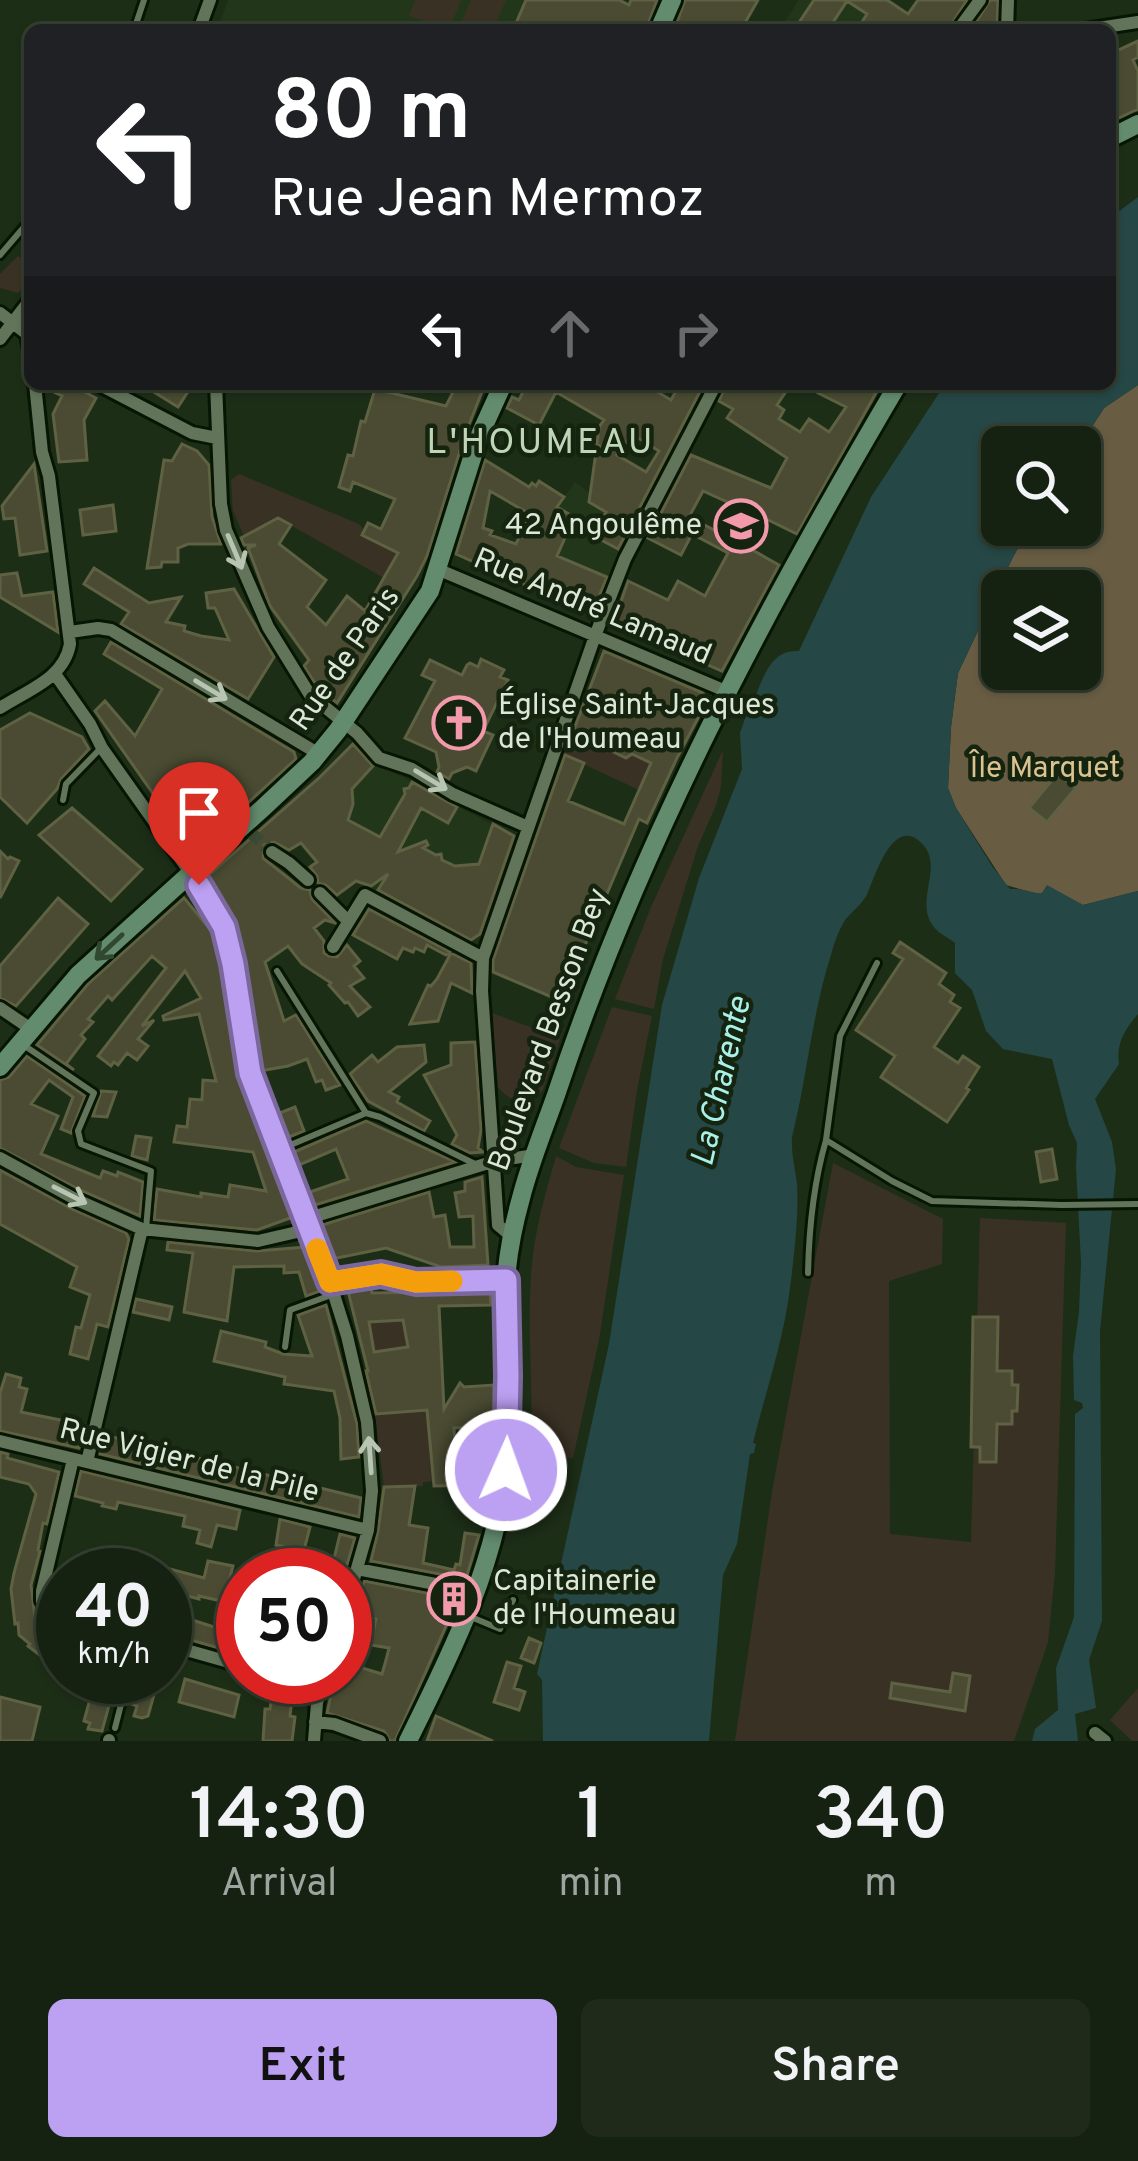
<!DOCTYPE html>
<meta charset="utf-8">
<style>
:root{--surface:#162211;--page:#1f2a1a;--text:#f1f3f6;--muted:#9ea49f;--line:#353f31;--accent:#bca0f2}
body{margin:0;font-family:Overpass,sans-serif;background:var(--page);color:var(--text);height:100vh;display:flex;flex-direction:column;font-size:45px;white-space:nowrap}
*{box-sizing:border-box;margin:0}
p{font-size:39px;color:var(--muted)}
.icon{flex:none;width:66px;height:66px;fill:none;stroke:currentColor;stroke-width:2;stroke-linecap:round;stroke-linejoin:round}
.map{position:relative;height:1741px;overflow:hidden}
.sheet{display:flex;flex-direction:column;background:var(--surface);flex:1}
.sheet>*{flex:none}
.banner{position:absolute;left:24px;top:24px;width:1092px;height:366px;border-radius:18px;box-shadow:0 3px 9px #0004,0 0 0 3px var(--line);background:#202124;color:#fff;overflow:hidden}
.buttons{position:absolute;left:981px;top:426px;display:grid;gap:24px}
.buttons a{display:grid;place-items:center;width:120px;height:120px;border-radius:18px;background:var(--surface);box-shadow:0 3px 9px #0004,0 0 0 3px var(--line);font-size:60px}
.speed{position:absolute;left:36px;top:1548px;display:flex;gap:24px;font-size:60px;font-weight:700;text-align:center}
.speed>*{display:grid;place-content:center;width:156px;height:156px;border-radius:50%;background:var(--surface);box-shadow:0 3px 9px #0004,0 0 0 3px var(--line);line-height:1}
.speed small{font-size:30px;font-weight:400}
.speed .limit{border:18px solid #d22;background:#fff;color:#111}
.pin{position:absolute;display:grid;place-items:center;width:102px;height:102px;color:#fff;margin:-123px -51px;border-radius:50% 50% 50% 0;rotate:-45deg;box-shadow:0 0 12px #0007}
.pin .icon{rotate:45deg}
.me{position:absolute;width:132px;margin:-66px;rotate:2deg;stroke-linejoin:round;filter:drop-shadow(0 0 9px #0008)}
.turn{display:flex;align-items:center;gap:42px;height:252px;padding:0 48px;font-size:54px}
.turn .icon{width:156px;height:156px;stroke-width:2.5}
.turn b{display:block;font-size:84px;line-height:102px}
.lanes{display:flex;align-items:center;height:114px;padding:0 48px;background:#0003;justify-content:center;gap:60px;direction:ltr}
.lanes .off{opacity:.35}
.eta{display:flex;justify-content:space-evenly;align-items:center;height:204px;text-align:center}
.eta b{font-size:72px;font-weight:600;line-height:84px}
.cta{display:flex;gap:24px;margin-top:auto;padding:24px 48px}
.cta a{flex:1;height:138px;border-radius:18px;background:var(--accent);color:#111;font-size:48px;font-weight:600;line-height:138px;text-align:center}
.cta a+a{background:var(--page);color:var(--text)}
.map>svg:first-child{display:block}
</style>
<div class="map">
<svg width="1138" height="1741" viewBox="0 0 1138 1741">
<rect width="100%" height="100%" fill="#1d2e17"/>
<path fill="#22371a" d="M228 0H619L633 7 606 30H217Z
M799 0H879L887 30H779Z
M575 482 590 493V502L631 528 597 601 556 584 550 596 510 556 558 506Z
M354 743 376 763 516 837 496 891 490 889 485 901 490 910 478 935 471 939H461L367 887 372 878 319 778Z"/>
<path fill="#393224" d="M415 0H461L449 30 409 16Z
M471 0H506L493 30H458Z
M18 256 30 264V278L18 293 0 288V274Z
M239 474 359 524 364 530 362 535 400 549 384 578 278 518 244 536 233 511 231 480Z
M572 732 626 758 630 753 654 758 639 790 564 755Z
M723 750 721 787 716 805 698 846 663 959 654 1009 615 999 651 907Z
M612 1007 652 1016 637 1090 626 1167 594 1163 559 1148Z
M492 1013 546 1033 552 1022 564 1028 543 1090C530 1107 510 1103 498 1087Z
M556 1156 576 1167 624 1175 599 1340 573 1458 531 1457C534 1397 527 1337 531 1277 533 1236 545 1195 556 1156Z
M833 1163 943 1219 942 1264 889 1281 890 1534 971 1542 980 1218 1066 1223 1055 1572 1048 1642 1014 1741H735L772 1492Z
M403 1320 412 1373 415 1410H428L435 1481 423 1482V1486L384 1487 375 1415 399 1412 364 1354 358 1335 370 1332 369 1322Z
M1138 1688V1741H1132L1110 1720Z"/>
<path fill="#685c43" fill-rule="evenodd" d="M1138 385V891L1083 905 1047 886 1042 893 1037 894 1006 885 956 808 948 788 951 727 958 673 1013 557 1031 525H1080L1079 447 1104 408ZM1002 591H1080V669H1002Z"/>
<path fill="#254745" d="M1138 197V385L1104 408 1079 447H1002V525H1031L1013 557 958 673 951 727 948 788 956 808 992 866 1010 889C1023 888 1034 894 1042 893L1047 885 1083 905 1138 891V1014C1125 1029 1116 1043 1119 1064L1095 1099 1112 1142 1116 1169 1100 1331 1102 1621 1089 1660 1096 1708 1075 1714 1078 1741H1032L1035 1729 1058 1710 1056 1668 1074 1617 1075 1414 1083 1408 1082 1403 1074 1400 1073 1356 1079 1312 1081 1263 1076 1167 1077 1143 1069 1125 1052 1059 1003 1049 986 1031 972 990 955 973V943C949 938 938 933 933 926 913 898 948 863 918 840 892 820 875 876 868 892 864 903 853 910 845 920 839 930 834 943 831 955 812 1014 807 1077 792 1137 791 1154 795 1167 797 1184 799 1215 794 1257 790 1288 783 1343 766 1390 753 1443L756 1444 754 1453 750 1454 737 1544 723 1575 709 1741H543L542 1680 537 1674 609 1344 662 1005 699 878 742 769 740 733 749 707H751C762 683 768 649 799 651L871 497 945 384H1110V218Z"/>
<path fill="#4a4b32" stroke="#5f6143" stroke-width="3" fill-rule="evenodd" d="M526 0H619L629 5 631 0H657L646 30H539L517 21Z
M685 0H758L741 30H674Z
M814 0H887L908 14 918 0H967L948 30H857L867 14 847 1 828 30H794Z
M990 0H998L997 30H971Z
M1138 41V57L1133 60 1138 71V109L1110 122V54Z
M70 384 96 398 84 420 87 460 59 462 53 414 62 396 56 393Z
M141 384H193L178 407Z
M457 384H485L465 435 427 556 417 576 337 703 318 688 304 666 309 660 270 606 248 548 256 545H244L241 538 278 518 291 525 279 544 326 580 307 607 326 625 347 596 365 611 398 553 362 535 368 523 381 529 395 499 353 482 350 491 339 487 348 455 353 456 361 421 365 422 375 389 446 406Z
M527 384H644L671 400 680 384H704L618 549 594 536 606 512 589 502 596 452 600 446 597 444 599 427 604 420 556 392 539 425 507 408 512 397 519 400ZM632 434 659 451 646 472 617 455Z
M726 384H791L777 405 784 410 779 419 800 432 809 419 829 432 846 407 818 393 824 384H881L797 534 756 514 740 543 779 565 722 671 619 626 615 619 628 581 668 600 678 581 705 596 728 553 692 534 681 555 648 538 691 455 771 488 787 458 727 418 733 409 719 401ZM703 491 736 506 722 534 689 517Z
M182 444 197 451 209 465 212 517 221 544H188L178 548V562H162L161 567 147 568 164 460 172 461Z
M485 460 529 487 532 483 536 486 539 481 564 497 557 507 574 517 557 556 607 577 597 601 555 583 550 596 456 554ZM490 491 528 513 529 516 516 544 490 535 492 531 483 528Z
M34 464 47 551 20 555 15 518 4 519 2 506Z
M113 505 116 531 83 535 80 510Z
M94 568 149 603 181 597 166 622 185 626 184 631 201 636 229 640 215 608H208L206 593 234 589 274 657 248 699 121 624 129 612 84 584Z
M17 573 22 596 53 592 58 632 0 597V575Z
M111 642 294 752 296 759 194 852 95 711 105 701 135 736 162 689 104 654Z
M604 651 703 693 707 701 677 758 647 823 639 819 561 1001 493 972V960L565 755 584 763 568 801 624 824 651 763 632 754 626 758 573 732Z
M481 659 504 670 500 677 508 680 483 731 493 735 476 771 467 767 452 773 449 779 437 772 439 767 436 752 405 738 435 681 422 675 430 660 462 675 467 665 470 663 478 667Z
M30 713 82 737 89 749 61 779 57 789 27 823 0 797V730Z
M353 744 373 766 352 789 353 804 348 820 380 837 405 794 404 789 409 788 412 782 457 807 448 823 421 808 398 852 426 841 428 845 423 848 436 855 441 854 442 860 455 866 479 864 493 824 514 836 480 934 471 940 378 890 388 874 371 886 356 881 337 895 326 885 318 883 317 876 310 867 317 862 301 843 289 850 274 842 264 845 263 858 301 888 310 890 312 899 335 923 325 920 314 928 324 941V953L329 956 337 957 347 945 360 961 354 966 364 978 350 986 370 1007 358 1016 348 1002 345 1003 329 985 331 983 302 964 288 946 265 962 284 1021 296 1015 340 1085 326 1090 322 1080 316 1082 307 1059 288 1066 260 1071 241 947 231 916 209 875 319 778Z
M1057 774 1076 788 1047 822 1029 808Z
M72 808 142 869 111 901 39 835Z
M0 851 8 859 10 857 19 861 0 898Z
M58 898 88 924 16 1006 0 998V966Z
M184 898 214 934 221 952 240 1077 293 1217 257 1230 154 1220 157 1189 201 1197V1193L228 1197 230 1185 266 1191 253 1152 174 1142 177 1126 187 1127 190 1099 202 1100 203 1080 216 1081 199 1014 164 1020 163 1016 201 998 185 971 142 1026 154 1020 138 1039 148 1046 137 1060 127 1053 118 1065 114 1062 111 1066 98 1056 166 968 152 956 112 1000 108 996 88 1019 93 1022 81 1035 85 1039 66 1064 74 1070 37 1045 88 984Z
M369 909 450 952 446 955 427 945 424 952 415 948 413 952 403 948 397 959 353 935Z
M900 942 946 973 939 984 954 995 950 1002 960 1008 934 1047 958 1063 963 1056 979 1067 966 1088 969 1090 947 1122 881 1077 895 1056 856 1030 903 959 893 953Z
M451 953 471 963 472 993 451 983 438 1021 410 1024 428 985 431 986 437 979Z
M475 1042 481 1130 478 1148 483 1152 470 1153 452 1144 457 1135 424 1075 451 1065V1043Z
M424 1045 426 1062 389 1092 399 1097 397 1102 430 1121 424 1131 368 1101 350 1074 372 1055 378 1062 397 1047Z
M27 1056 85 1096 71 1133 61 1129 73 1097 49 1080 31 1104 58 1116 41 1154 100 1178 103 1171 117 1176 118 1172 143 1182 140 1216 82 1191 0 1148V1080L9 1077Z
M101 1091 116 1092 107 1117 93 1116Z
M295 1107 304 1131 289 1137 277 1114Z
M366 1121 455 1162 315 1205 310 1192 348 1179 336 1149 299 1165 294 1152Z
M136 1136 151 1138 147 1160 132 1156Z
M1052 1149 1057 1179 1041 1182 1036 1152Z
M0 1170 72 1209 126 1233 129 1239 108 1327 97 1324 88 1359 70 1354 76 1327 81 1328 90 1295 70 1287 77 1267 0 1224Z
M482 1177 488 1265 441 1267 386 1248 332 1259 322 1225 429 1192 434 1217 445 1215 450 1247H474L473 1216 459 1217 455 1193 465 1191V1182Z
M168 1242 257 1251 305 1247 321 1291 306 1296 299 1272 284 1273V1266L234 1267 227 1321 184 1312 193 1253 167 1250Z
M371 1288 372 1293 490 1291 491 1305 439 1306 444 1409 460 1383 464 1387 494 1385V1426L454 1428 456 1463 491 1462 489 1485 434 1486 427 1410 376 1414 366 1371H368L348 1291ZM403 1320 408 1347 374 1352 369 1322Z
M136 1299 172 1307 169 1320 133 1312Z
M326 1305 357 1424 359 1457 341 1459 340 1418 334 1391 284 1384 285 1377 214 1361 221 1331 266 1342 265 1347 283 1354 312 1356 298 1315Z
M973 1317H998L997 1371H1012V1385H1018L1017 1411H1012V1424H997L996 1462H980V1447H971Z
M6 1374 21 1378 19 1387 27 1389 21 1412 85 1425 79 1448 0 1431V1393Z
M104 1435 361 1498 359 1517 100 1454Z
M0 1452 8 1454 7 1458 59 1472 47 1524 43 1523 38 1550 40 1551 31 1585 36 1626 63 1647V1661L54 1658 50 1663 28 1646 30 1644 19 1635 18 1623 15 1624 11 1589 14 1573 36 1494 29 1484 0 1477Z
M81 1471 240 1510 236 1529 217 1525 211 1547 197 1543 200 1530 183 1526 185 1516 118 1502 116 1509 102 1506 103 1503 75 1496Z
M415 1486 409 1525 428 1528 423 1563 454 1570 456 1564 460 1565 465 1533 479 1535 466 1579 371 1561 378 1531 384 1487Z
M280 1519 310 1527 298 1573 285 1571 290 1548 276 1545Z
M340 1534 355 1538 344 1575H330Z
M120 1556 204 1578 208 1561 233 1566 228 1585 243 1587V1606L199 1596V1599L165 1590V1575H114Z
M364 1581 458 1599 395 1741H390L384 1731 327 1713 335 1677H345V1654L361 1659 359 1667 382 1674 386 1660 389 1648 371 1645 376 1619 356 1611Z
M192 1620 243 1636V1655L187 1639Z
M529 1638 541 1643 534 1663 521 1658Z
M507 1662 521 1666 514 1688 525 1692 519 1710 494 1702Z
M953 1673 970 1676 965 1711 890 1698 892 1683 950 1692Z
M96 1677H120L115 1699 111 1698 102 1731 88 1729 90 1723 84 1721Z
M135 1677H159L148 1716 142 1718 134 1716 137 1706 129 1703Z
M185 1679 239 1695 234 1717 179 1702Z
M0 1697 40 1707 32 1741H0Z
M272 1697 292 1699 290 1716 295 1717 292 1741H263L265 1709H270Z
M436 1716 493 1741H427Z"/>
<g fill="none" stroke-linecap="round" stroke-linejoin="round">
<path stroke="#3a4a34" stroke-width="12" stroke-dasharray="12 6" stroke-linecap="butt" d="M251 833 272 852"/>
<g stroke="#071603" stroke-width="12">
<path id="lane" d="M134 30 144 0
M0 255 30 220
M63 800 66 784 99 750
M877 963 840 1036 826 1140 892 1181 932 1201 1062 1205 1138 1204
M277 971 366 1113
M25 1046 94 1093 78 1131 81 1144 151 1171 146 1229
M281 1149 366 1113 380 1117 477 1165
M808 1273C809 1227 813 1185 826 1140
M285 1347 290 1310 334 1294
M471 1617 500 1629 513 1600
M115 1728 128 1677"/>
</g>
<g stroke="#071603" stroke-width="18">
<path id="street" d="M199 30 210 0
M958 30 980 0
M1007 30 1008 0
M1085 30 1138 22
M0 313 27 334 30 350
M0 339 30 300
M98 384 192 433 217 438
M216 384 221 504 226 530 268 627 310 695 357 733 379 758 412 769 453 794 528 827
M437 569 728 692
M70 632 98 628 111 630 319 754
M55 674 90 724 102 748 199 885 221 920 231 950 250 1073 330 1282 347 1336 367 1422 372 1491 368 1530 345 1610
M0 708C27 690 64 679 70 644L49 476 42 452 35 384
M272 852 289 863 308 880
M320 893 348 921
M333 947 365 895 483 958
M0 1008 31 1029
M0 1158 77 1200 142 1229 258 1241 310 1229
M306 1219 495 1161 535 1155
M511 1236 498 1225 482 991 483 958 595 636 625 559 716 384
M330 1282 381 1274 416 1282 506 1280
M0 1441 368 1530
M87 1462 142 1229
M357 1569 477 1592
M63 1613 51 1610 42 1601V1591L73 1459
M165 1644 243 1666
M281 1677 320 1688
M315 1722 334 1724 380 1741
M1095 1733 1105 1741
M109 1741V1740
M314 1741 317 1703 324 1677"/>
</g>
<g stroke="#071603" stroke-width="24">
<path id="secondary" d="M659 30 672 0
M1110 138 1138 124
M0 1067 78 975 264 807 312 762 338 730 430 591 478 439 503 384
M408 1741C451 1654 495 1567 506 1469 513 1411 504 1354 505 1297 506 1263 512 1230 521 1198 530 1163 544 1129 556 1095 639 845 764 611 898 384"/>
</g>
<use href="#lane" stroke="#62755b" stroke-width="6"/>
<use href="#street" stroke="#62755b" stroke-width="12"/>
<use href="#secondary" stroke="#638c6e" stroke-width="18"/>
</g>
<defs><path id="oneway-shaft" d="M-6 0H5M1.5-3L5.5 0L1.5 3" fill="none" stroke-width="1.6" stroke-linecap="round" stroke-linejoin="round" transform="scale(3)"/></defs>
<g stroke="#b7c5b2">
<use href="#oneway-shaft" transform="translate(235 552) rotate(67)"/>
<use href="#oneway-shaft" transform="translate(211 690) rotate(31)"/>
<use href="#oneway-shaft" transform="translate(431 780) rotate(31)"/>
<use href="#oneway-shaft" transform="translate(70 1195) rotate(27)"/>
<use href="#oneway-shaft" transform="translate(370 1455) rotate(-94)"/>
</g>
<use stroke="#304830" href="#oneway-shaft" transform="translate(109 947) rotate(137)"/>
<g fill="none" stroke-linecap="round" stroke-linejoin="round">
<g stroke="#7a689d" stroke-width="30">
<path id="route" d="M199 885 224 927 233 964 250 1073 330 1282 381 1274 416 1282 506 1280 508 1376 506 1470"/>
</g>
<use href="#route" stroke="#bca0f2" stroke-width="21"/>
<path stroke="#f59e0b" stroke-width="21" d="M317 1249 330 1282 381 1274 416 1282 452 1281"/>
</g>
<defs>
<g id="university-ring" transform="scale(2.7)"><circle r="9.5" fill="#14240e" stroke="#f29aac" stroke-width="1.5"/><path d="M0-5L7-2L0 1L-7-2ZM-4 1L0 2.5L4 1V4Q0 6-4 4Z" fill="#f29aac"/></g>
<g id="church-ring" transform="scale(2.7)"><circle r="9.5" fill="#14240e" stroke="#f29aac" stroke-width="1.5"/><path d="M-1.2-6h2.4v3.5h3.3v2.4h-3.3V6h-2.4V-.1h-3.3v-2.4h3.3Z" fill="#f29aac"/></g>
<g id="building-ring" transform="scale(2.7)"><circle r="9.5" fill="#14240e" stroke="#f29aac" stroke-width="1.5"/><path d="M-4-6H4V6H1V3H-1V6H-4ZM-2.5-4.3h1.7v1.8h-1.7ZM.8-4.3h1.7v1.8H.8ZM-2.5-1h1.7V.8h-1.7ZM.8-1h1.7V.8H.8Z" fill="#f29aac"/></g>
</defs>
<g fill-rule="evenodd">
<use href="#university-ring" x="741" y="526"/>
<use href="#church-ring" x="459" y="723"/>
<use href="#building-ring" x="454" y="1599"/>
</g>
<g text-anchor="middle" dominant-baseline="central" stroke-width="9" stroke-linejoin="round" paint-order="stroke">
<g font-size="30" fill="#dce7d8" stroke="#14240e" text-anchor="start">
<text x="702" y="526" text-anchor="end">42 Angoulême</text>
<text x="498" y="706">Église Saint-Jacques<tspan x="498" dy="34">de l'Houmeau</tspan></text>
<text x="493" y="1582">Capitainerie<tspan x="493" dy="34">de l'Houmeau</tspan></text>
</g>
<g font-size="30" fill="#dce7d8" stroke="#14240e">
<text transform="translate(592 608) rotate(23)">Rue André Lamaud</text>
<text transform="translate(346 660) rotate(-55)">Rue de Paris</text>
<text transform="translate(550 1030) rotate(-70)">Boulevard Besson Bey</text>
<text transform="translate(189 1462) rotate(14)">Rue Vigier de la Pile</text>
</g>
<g font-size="30" fill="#dac291" stroke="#14240e">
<text x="1045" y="769">Île Marquet</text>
</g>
<g font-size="33" font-style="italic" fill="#a9efea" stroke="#14240e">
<text transform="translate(723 1082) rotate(-77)">La Charente</text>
</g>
<g font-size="36" letter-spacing="3" fill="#bfd5b8" stroke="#14240e">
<text x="541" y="444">L'HOUMEAU</text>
</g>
</g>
</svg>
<div class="buttons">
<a><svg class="icon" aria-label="search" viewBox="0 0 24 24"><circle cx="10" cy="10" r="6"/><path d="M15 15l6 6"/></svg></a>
<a><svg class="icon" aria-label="layers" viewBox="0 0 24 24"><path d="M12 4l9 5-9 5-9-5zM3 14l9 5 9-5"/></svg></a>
</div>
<div class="speed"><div>40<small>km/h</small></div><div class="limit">50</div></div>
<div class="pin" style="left:199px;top:885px;background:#d93025"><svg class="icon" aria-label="arrive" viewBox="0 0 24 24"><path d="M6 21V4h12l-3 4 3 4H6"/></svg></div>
<svg class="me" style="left:506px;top:1470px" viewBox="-20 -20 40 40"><circle r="17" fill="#bca0f2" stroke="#fff" stroke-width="3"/><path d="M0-11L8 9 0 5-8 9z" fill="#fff"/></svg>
<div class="banner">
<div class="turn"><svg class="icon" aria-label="left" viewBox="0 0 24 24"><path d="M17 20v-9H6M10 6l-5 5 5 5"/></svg><div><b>80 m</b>Rue Jean Mermoz</div></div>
<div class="lanes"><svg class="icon" aria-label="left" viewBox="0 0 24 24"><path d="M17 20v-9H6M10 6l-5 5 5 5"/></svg><svg class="icon off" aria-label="ahead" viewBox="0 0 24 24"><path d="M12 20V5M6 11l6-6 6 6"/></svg><svg class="icon off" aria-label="right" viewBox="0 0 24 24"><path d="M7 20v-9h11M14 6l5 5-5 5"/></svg></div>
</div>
</div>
<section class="sheet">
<div class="eta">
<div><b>14:30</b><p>Arrival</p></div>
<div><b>1</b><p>min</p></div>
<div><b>340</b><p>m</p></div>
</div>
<div class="cta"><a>Exit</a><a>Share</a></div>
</section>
